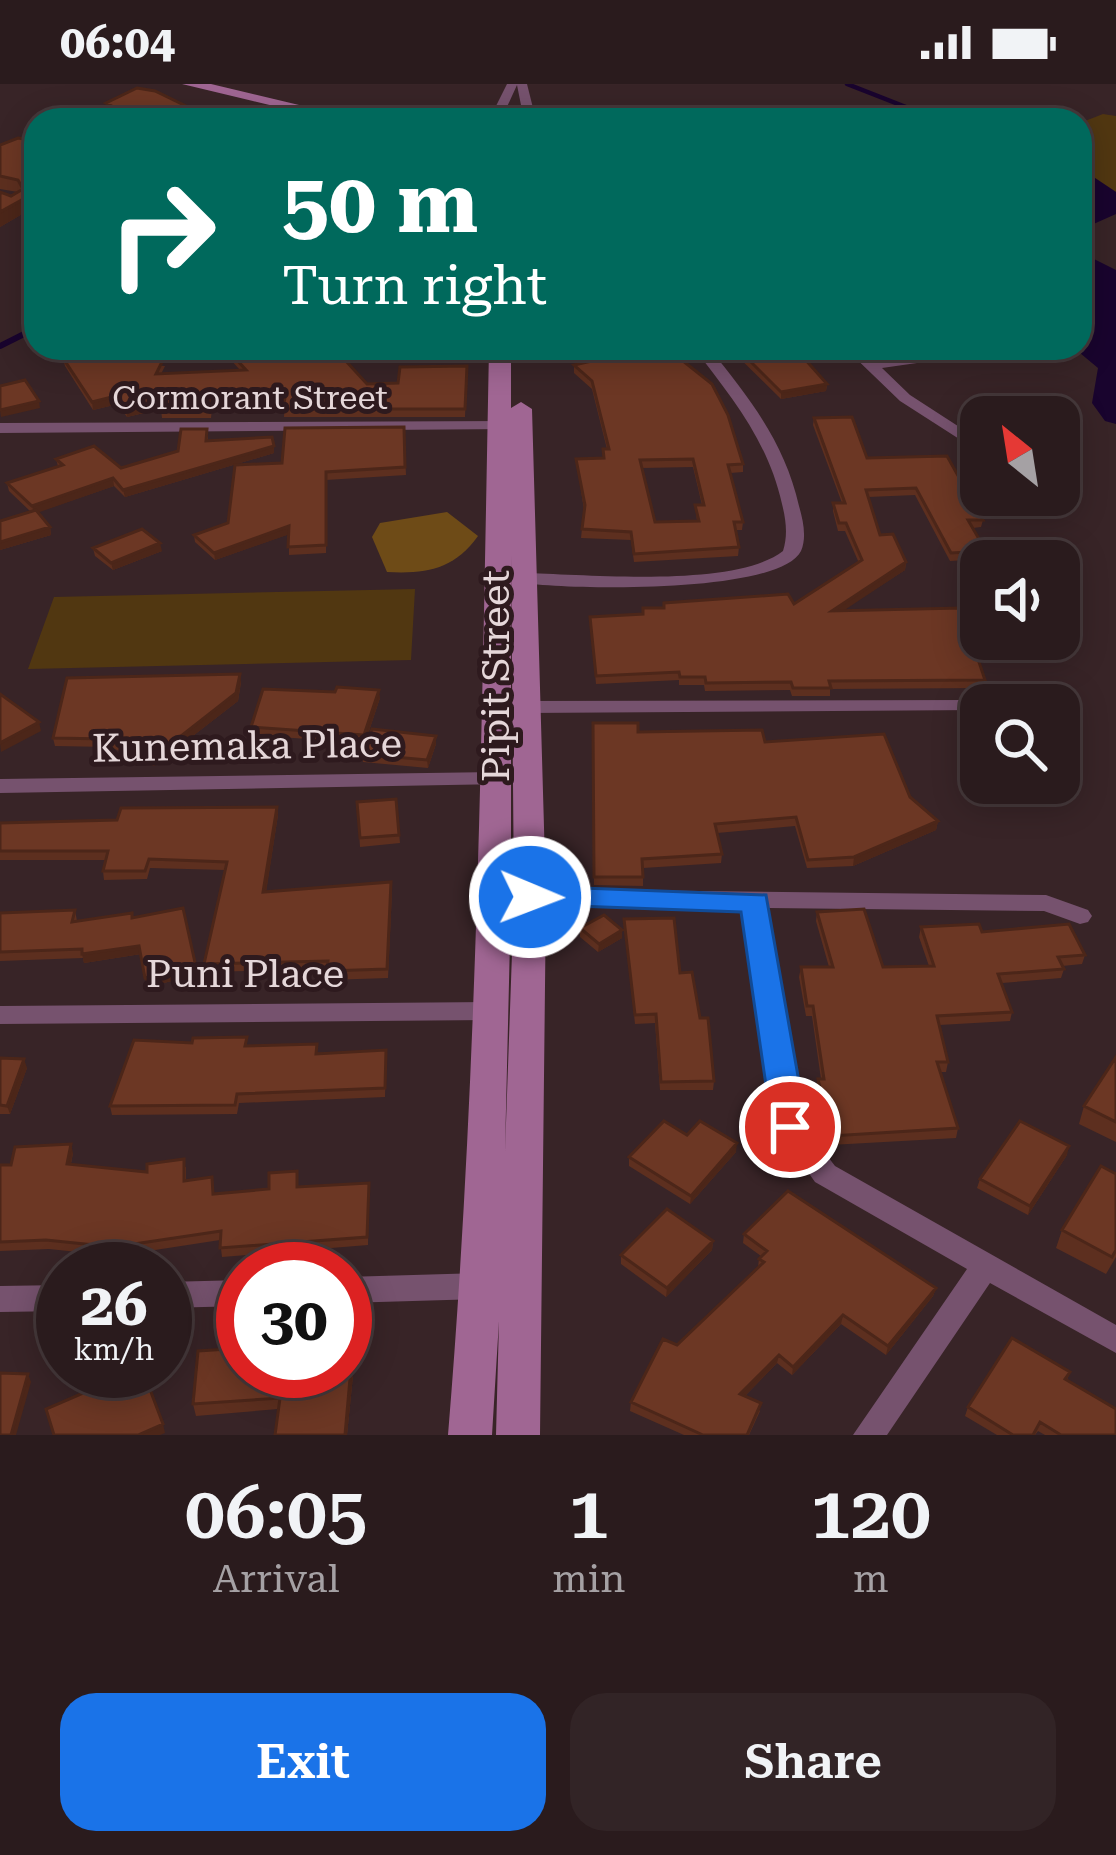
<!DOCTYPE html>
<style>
:root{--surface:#2a1b1d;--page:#322426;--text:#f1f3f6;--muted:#a5a1a4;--line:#46393b;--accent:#1a73e8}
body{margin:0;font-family:"Roboto Serif",serif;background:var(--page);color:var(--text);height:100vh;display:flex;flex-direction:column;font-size:45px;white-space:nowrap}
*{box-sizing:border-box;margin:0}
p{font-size:39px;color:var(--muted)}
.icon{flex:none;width:66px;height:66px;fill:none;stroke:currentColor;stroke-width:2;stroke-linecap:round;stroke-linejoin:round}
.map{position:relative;height:1351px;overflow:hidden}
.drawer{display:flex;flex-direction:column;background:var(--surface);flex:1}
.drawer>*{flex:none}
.guide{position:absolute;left:24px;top:24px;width:1068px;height:252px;border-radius:36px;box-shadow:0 6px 30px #0003,0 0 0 3px var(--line);background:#00695c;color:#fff;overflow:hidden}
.needle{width:78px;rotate:330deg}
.fabs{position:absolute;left:960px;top:312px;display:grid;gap:24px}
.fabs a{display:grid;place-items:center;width:120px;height:120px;border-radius:24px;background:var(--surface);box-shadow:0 6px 30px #0003,0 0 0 3px var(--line);font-size:60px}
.speed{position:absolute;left:36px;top:1158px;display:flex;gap:24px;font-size:60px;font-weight:700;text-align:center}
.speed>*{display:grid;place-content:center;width:156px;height:156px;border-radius:50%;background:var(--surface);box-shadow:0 6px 30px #0003,0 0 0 3px var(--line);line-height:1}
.speed small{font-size:30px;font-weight:400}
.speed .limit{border:18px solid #d22;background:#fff;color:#111}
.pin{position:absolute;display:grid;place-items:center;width:102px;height:102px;color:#fff;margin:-51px;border:6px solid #fff;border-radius:50%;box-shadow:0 3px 12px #0007}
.me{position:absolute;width:132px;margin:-66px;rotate:91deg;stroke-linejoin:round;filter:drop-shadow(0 0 9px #0008)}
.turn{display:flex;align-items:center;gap:42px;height:252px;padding:0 60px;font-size:54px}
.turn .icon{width:156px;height:156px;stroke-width:2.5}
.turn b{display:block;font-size:84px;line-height:102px}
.eta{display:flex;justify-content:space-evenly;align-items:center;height:204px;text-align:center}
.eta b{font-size:72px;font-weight:600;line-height:84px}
.cta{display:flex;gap:24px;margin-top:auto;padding:24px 60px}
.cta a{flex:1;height:138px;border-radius:36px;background:var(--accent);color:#fff;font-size:48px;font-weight:600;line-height:138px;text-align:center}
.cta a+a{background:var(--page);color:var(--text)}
.status{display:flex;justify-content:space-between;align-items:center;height:84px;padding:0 60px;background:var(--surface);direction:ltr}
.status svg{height:33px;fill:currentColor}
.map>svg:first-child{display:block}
</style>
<div class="status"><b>06:04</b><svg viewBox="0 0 49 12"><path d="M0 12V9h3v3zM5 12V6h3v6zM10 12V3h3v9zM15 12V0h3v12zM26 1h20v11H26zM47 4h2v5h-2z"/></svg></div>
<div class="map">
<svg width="1116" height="1351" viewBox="0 0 1116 1351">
<rect width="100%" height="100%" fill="#382427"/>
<path fill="#513711" d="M1103 30 1116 32V108L1080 84V39Z
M415 505 411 576 28 585 54 513Z"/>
<path fill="#6e4b17" d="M447 428 478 452C454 485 428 490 387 488L372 453 380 439Z"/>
<path fill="#19042e" d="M1080 84 1116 108V130L1080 146Z
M1080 168 1116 186V340L1105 337 1092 319 1098 284 1074 264H1080Z"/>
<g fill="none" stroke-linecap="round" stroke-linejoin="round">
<path stroke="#19042e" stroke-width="4.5" d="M847 0 939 36"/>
<path stroke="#19042e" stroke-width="6" d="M0 262 36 244"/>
<path fill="#76526e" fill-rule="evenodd" d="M507 0H527L536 36H524L517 1 501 36H489Z
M93 23 103 25 81 36H66Z
M36 48V55L0 70V62Z
M694 264H709C749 313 785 359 799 422 803 436 807 453 801 467 779 511 562 506 516 498L513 494 522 489C585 490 734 505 783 467 788 451 786 436 782 420 768 357 732 314 694 264Z
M845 264H861L873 276 964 266V272L959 273 882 284 910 311 981 357V369L900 317Z
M515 337 521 339V345L0 349V339Z
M972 616 981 621 979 626 525 629 515 623 525 617Z
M496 688 504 690 507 695 504 700 0 709V695Z
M530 805 1046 811 1088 826 1092 832 1088 838 1080 840 1044 827 768 824 803 1040 835 1082 1116 1241V1269L990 1199 887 1351H853L967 1185 815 1098 781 1050 777 1043 744 823 530 821 522 819 518 813 522 807Z
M490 918 499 920 502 927 499 934 490 936 0 940V922Z
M481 1189 491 1193 495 1202 491 1211 481 1215 345 1219V1193Z
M243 1196V1222L165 1224V1198Z
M63 1201V1227L0 1228V1202Z"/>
<path fill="#a06693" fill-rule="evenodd" d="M182 0H211L362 36H332Z
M489 264H511V324L521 318 532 325 546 813 540 1351H496L499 1237 492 1351H448C478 989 482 627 489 264ZM511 472 514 813 505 1067 511 814Z"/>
</g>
<path fill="#5d2f1f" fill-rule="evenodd" d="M106 19 190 24 191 32 176 36H124L108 27Z
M0 61 36 122 0 143V108L11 112 18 108 0 105Z
M36 148V175L31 151Z
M220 264H334L367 300 398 299 467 282 465 333H284L285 316 213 315 211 334H162L161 325 127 333 118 320 93 326 65 282 63 274 165 282 161 290 240 286Z
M591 264H646L743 380V388L730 389 743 438 742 446H736L739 463 738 472 634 478 631 456 581 454 584 426 576 375 603 374V365H607L592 305 574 289V281L597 276ZM693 383 702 421H695L697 437 655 438 642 384Z
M729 264H795L827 300 826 307 781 315Z
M814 334 867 374 983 436 981 443 973 444 986 467 984 475 950 477 915 411 868 413 880 451 906 478 905 486 843 526 985 596 983 604 830 605V612H792L790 606 705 607 704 601H679V596L596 600 590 533 794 520 859 479 845 447H838L833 427V419H842L813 341Z
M404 343 406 391 326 396V469L289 471V450L215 476 195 458 194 451 228 439 282 379Z
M208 352V357L274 369 125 413 114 402 38 428 50 443 51 451 0 466V437L31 428 9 407 7 399 58 382 56 375 121 384 178 367Z
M93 464 162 467 113 486 95 472Z
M241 598 238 617 154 682 110 663 55 662 53 654Z
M380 614 365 659 252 651 251 643Z
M593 639 638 648 765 658 910 713 938 737 936 746 853 782 807 784 795 742 717 749 722 770 721 779 643 784V802L594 801Z
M436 660 428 684 363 678 362 670Z
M396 715 400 759 360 763 357 718Z
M277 723 278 731 266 807H392L388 894 328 896 327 885 205 888 204 880 225 786 150 784 147 795 104 796 103 787 106 776H0V739L117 736Z
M75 826 77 837 132 834 197 891 147 903 141 870 84 879 83 874 0 877V829Z
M817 828 883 883 929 882 919 853 921 843 982 848 1085 871 1082 880 1062 882 1064 885 1061 894 1002 899 1012 928 1010 937 939 941 948 978 946 988H940L958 1044 956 1054 830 1061 816 1004 818 995H821L812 932H806L799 893 801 883H829L816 837Z
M624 835 680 889 700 934 714 997 713 1006H660L655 939 635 940Z
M580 844 622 846V854L598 868 580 853Z
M248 962 386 975 385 1013 239 1019 237 1030 112 1031 110 1022Z
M1116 973V1058L1079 1040 1084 1022Z
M0 974 27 984 10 1030H0Z
M687 1051 736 1068 690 1120 629 1082V1073Z
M73 1069 71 1080 147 1088 186 1083V1097L214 1102V1110L269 1105 298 1096V1103L369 1099 368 1161 222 1173 220 1156 116 1172 49 1165 0 1167V1081H11Z
M1067 1071 1028 1131 977 1104 980 1095Z
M1116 1090V1173L1106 1190 1056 1164 1062 1146Z
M744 1150 936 1204 933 1212 886 1271 841 1240 792 1291 777 1279 745 1312 760 1327 749 1351H684L630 1327 631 1318 677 1261 758 1183 759 1175 761 1172 743 1159Z
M713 1157 712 1166 666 1213 621 1180V1171Z
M356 1262 347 1351H275L278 1325 196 1332 193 1320Z
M1070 1288 1067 1296 1116 1351H1045L1038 1347 1035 1351H997L965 1332 968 1323Z"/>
<path fill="#4c2619" d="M190 24 191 32 176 36H140Z
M36 108V122L0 143V128Z
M827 300 826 307 781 315V308Z
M116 312 118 320 93 326 92 318Z
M163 316 164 324 127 333 126 325Z
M39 317 40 324 1 333 0 326Z
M274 362V369L125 413 123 406Z
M113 394 114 402 34 430 32 422Z
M289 442 290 450 215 476 214 469Z
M50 443 51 451 0 466V458Z
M160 459 162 467 113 486 111 479Z
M906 478 905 486 831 535 832 527Z
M240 590 241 598 238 617 154 682 153 674Z
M379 606 380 614 365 659 364 651Z
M39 638 41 647 1 668 0 659Z
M436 652V660L428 684 427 676Z
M277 723 278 731 265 816 263 808Z
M938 737 936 746 853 782 854 773Z
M622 846V854L598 868 599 860Z
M139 862 141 870 84 879 82 870Z
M196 883 197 891 147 903 145 894Z
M24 975 27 984 10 1030 7 1022Z
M737 1059 736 1068 690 1120 691 1112Z
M71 1060 73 1069 69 1088 67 1080Z
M1069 1062 1067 1071 1028 1131 1030 1122Z
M713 1157 712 1166 666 1213 667 1204Z
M936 1204 933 1212 886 1271 888 1262Z
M843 1231 841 1240 792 1291 793 1283Z
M354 1250 356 1262 347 1351H345Z
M779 1271 777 1279 739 1318 740 1310Z
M28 1290 31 1298 16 1351H11Z
M163 1340 165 1349 160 1351H138Z"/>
<path fill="#6c3724" stroke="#4c2619" stroke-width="3" fill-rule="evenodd" d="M137 4 155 7 190 24 139 36 106 19Z
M18 54 36 57V108L0 128V108L11 112 23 105 18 96 0 92V61Z
M114 264H156L164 274 156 290 246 286 226 264H334L367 300 398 299 400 283 467 282 465 325H283L286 308H212L209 326H161L163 316 126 325 116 312 92 318 63 274Z
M595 264H646L652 274 673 269 712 300 728 331 743 380 728 381 743 438H734L739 463 634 470 631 448 582 445 585 421 576 375 604 374 603 365H609L592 297 574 281 601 275ZM693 375 704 421H695L699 437 655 438 640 376Z
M737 264H795L827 300 781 308Z
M25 296 39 317 0 326V302Z
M852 333 867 374 947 372 983 436H968L986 467 951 469 916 404 866 406 880 451 893 450 906 478 832 527 961 524 985 596 829 597 831 604H793L791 598 706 599 705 593H680L679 588 596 592 590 533 643 530V524H664V519L788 510 794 520 862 476 846 439H839L833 419H845L814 334Z
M404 343 405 383 326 388V461L288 463 289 442 214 469 194 451 228 439 235 381 282 379 285 344Z
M181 345H207L206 357 272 353 274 362 123 406 113 394 32 422 7 399 63 381 56 375 94 362 121 384 178 367Z
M36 426 50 443 0 458V437Z
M142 445 160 459 111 479 93 464Z
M240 590 236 609 153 674 108 655 53 654 67 594Z
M337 603 379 606 364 651 251 643 263 605 335 608Z
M0 610 39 638 0 659Z
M593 639H638V648L762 646 765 658 884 650 910 713 938 737 854 773 808 776 796 733 715 740 722 770 642 775 643 793H594Z
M372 645 436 652 427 676 362 670Z
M396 715 399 751 360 754 357 718Z
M277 723 263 808 391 798 387 885 327 887 328 877 204 880 227 778 149 775 145 787H103L108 767H0V739L117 736 121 724Z
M183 824 196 883 145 894 139 862 82 870V865L0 868V829L75 826 72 838 132 829V834Z
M864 825 883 883 934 882 921 843 979 840 982 848 1069 840 1085 871 1058 873 1064 885 998 890 1012 928 937 932 948 978H937L958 1044 831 1052 818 995H824L813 922H807L801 883H833L817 828Z
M604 831 622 846 599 860 580 844Z
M674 834 680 889 692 888 700 934H708L714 997 661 998 656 930 635 931 624 835Z
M247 953 245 962 317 960 316 970 386 966 385 1004 237 1010 235 1021 110 1022 134 956 192 959 193 954Z
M1116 973V1038L1084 1022Z
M0 974 24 975 7 1022 0 1021Z
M664 1037 687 1051 700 1037 737 1059 691 1112 629 1073Z
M1020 1037 1069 1062 1030 1122 980 1095Z
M71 1060 67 1080 147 1088V1080L184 1075V1097L212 1093 213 1110 269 1105V1089L297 1087V1103L369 1099 367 1153 220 1164 221 1147 114 1163 46 1156 0 1158V1081H11L15 1063Z
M1101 1082 1116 1090V1166L1112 1173 1062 1146Z
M788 1107 936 1204 888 1262 843 1231 793 1283 779 1271 740 1310 761 1319 747 1351H703L631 1318 663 1255 677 1261 764 1178 759 1175 767 1167 744 1150Z
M667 1125 713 1157 667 1204 621 1171Z
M354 1250 345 1351H275L280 1314 193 1320 198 1267 243 1264V1287H345V1251Z
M1012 1254 1070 1288 1065 1295 1116 1325V1351H1061L1040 1338 1033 1351H1013L968 1323Z
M134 1287H143L163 1340 138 1351H54L46 1325Z
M0 1289 28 1290 11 1351H0Z"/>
<path fill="#1a73e8" stroke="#114b97" stroke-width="3" d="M530 802 766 811 807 1043 802 1053 790 1057 777 1053 772 1043 741 828 520 820 515 813 520 805Z"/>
<g text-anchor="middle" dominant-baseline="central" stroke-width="10" stroke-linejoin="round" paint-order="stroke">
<g font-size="33" fill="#e5d7d9" stroke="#2e1a1e">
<text x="250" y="313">Cormorant Street</text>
</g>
<g font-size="39" fill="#e5d7d9" stroke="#2e1a1e">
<text transform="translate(496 592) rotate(-90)">Pipit Street</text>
<text transform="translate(247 662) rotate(-1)">Kunemaka Place</text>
<text x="245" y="890">Puni Place</text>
</g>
</g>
</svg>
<div class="fabs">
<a><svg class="needle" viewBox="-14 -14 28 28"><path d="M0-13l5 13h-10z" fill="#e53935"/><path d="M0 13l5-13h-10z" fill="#a5a1a4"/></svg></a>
<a><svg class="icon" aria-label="sound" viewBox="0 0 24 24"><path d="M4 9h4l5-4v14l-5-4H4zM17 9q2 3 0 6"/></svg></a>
<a><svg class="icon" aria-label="search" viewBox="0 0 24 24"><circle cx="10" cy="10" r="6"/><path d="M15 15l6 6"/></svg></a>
</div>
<div class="speed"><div>26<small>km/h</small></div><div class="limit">30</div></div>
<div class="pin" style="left:790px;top:1043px;background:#d93025"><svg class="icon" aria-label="arrive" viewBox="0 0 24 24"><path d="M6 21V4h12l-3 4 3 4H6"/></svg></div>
<svg class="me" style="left:530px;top:813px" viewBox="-20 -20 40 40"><circle r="17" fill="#1a73e8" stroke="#fff" stroke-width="3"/><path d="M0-11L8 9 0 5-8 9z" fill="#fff"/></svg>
<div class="guide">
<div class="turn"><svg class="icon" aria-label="right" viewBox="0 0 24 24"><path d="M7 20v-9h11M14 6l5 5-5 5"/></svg><div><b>50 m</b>Turn right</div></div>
</div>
</div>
<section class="drawer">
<div class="eta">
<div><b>06:05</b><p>Arrival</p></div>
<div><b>1</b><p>min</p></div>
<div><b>120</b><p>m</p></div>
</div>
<div class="cta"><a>Exit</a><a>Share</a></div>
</section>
